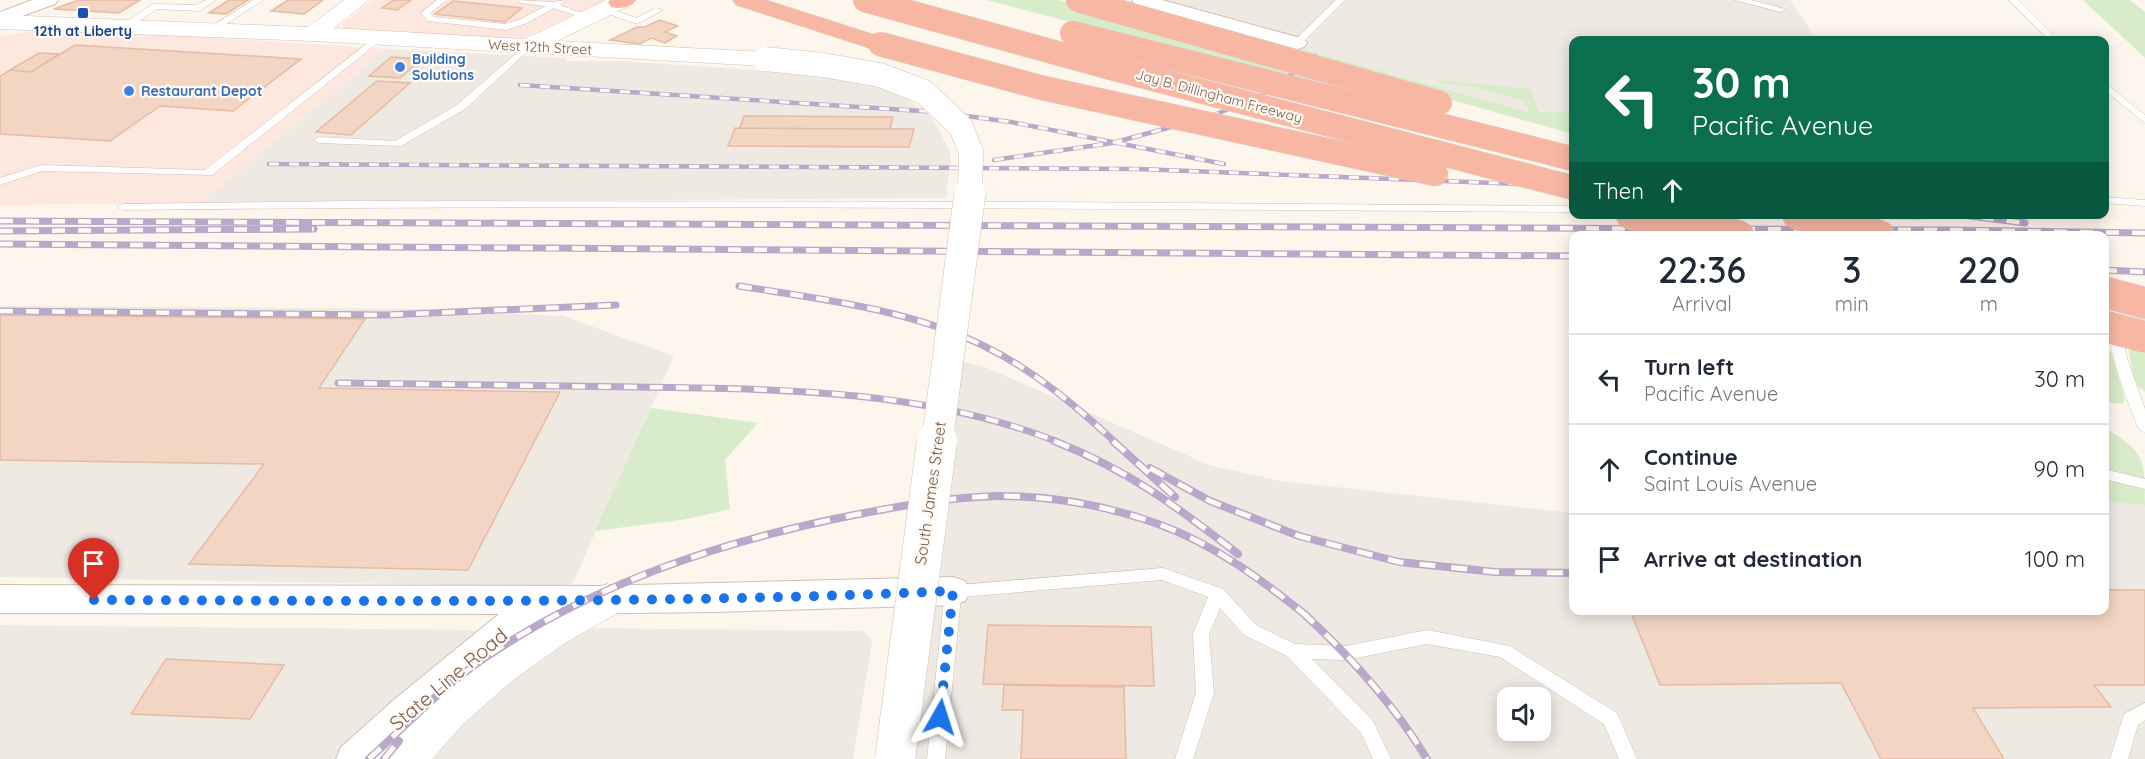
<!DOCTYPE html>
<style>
:root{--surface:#fff;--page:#f6f6f7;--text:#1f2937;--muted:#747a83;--line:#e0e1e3}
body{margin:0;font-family:Quicksand,sans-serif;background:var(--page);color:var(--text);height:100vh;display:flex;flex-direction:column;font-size:22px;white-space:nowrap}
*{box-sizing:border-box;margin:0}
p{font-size:20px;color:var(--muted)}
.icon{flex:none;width:33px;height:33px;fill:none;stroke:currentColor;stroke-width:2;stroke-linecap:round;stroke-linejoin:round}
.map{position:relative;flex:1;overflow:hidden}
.side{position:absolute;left:1569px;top:231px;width:540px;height:384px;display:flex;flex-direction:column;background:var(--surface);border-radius:12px;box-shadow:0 3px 15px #0003}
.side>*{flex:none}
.guide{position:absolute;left:1569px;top:36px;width:540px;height:183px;border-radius:12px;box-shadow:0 3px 15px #0003;background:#0b6e4f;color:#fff;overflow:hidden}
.controls{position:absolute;left:1497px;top:687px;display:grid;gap:12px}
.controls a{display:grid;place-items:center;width:54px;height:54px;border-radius:12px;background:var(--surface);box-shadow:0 3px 15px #0003;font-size:30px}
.pin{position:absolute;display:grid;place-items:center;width:51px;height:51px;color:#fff;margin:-62px -26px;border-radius:50% 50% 50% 0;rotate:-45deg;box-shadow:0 0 6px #0007}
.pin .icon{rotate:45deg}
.me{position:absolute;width:66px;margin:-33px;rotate:6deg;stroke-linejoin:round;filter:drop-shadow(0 0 4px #0008)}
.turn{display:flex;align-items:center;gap:21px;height:126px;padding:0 24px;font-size:27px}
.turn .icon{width:78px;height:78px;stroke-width:2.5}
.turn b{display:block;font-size:42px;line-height:51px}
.then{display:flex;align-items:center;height:57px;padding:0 24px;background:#0003;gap:12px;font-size:22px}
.eta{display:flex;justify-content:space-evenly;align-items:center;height:102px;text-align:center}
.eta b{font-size:36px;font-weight:600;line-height:42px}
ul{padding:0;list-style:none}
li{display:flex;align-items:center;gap:18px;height:90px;padding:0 24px;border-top:2px solid var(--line)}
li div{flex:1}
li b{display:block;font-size:22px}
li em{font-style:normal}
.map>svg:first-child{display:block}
</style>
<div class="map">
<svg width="2145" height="759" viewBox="0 0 2145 759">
<rect width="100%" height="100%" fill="#fdf6ec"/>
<path fill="#fde8e0" d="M373 0H608L519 40 342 29 343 23Z
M96 30 387 49 200 203 0 205V36L33 31Z"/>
<path fill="#efe9e4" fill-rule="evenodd" d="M1156 0H1790L1817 40H1574L1573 124 1297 48Z
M387 49 565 58 566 61H622L811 74 867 83 906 98 932 118 948 147 951 159 946 198 200 203Z
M0 306 415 309 563 316 674 356 571 587 0 577Z
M957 360 985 367 1209 465 1280 481 1573 513 1574 610H2104L2105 502 2145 505V759H915ZM1508 698H1540V730H1508Z
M0 625 473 630 478 631V634L344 759H0Z
M567 628 861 631 867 634 872 642 853 759H423Z"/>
<path fill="#d8ecc9" d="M986 0H1059L1327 77 1384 98 1172 48Z
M1097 0H1124L1529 112 1525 101 1476 87 1441 83 1437 80 1530 89 1539 112H1573V134Z
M2083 0H2130L2145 12V58Z
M2145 306V392L2134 382 2127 339 2129 321Z
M2105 351 2111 353 2125 399 2123 404 2105 402Z
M651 408 758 423 725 460 730 509 687 519 595 531Z
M2104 427C2145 453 2145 457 2145 505L2105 502Z"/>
<path fill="#f3d5c3" stroke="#e6bba3" stroke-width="1.5" d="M79 0H140L119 13 54 9Z
M229 0H248L226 14 209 13Z
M288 0H323L304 14 271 11Z
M394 0H411L397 10 382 8Z
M453 1 522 8 505 22 435 14Z
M659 20 678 26 665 32 677 36 665 43 651 38 640 44 610 40 637 27H645Z
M75 45 301 59 233 111 160 106 110 141 0 134V76L10 70 31 72Z
M39 53 59 54 31 72 10 70Z
M391 57 422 59 400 78 369 76Z
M377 81 410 83 351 135 316 132Z
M744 116 893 117 890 129 740 128Z
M735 128 890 129H914L909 147 728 146Z
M0 315 365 319 319 388 560 392 468 570 189 564 264 464 0 460Z
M2104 590H2145V685H2094L2111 707 1973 708 2004 759H1881L1841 683 1660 685 1630 610H2104Z
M988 625 1151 627 1154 686 983 684Z
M166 659 284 665 250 719 131 714Z
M1004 685 1124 687 1126 759H1021L1023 710H1002Z"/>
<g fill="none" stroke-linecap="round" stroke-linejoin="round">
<g stroke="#d1beb0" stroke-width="1">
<path id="lane" d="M206 0H216L199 11 157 9 129 28 121 26 152 4 197 5Z
M253 0H263L214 32 206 30Z
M437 0H447L430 13 434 17 505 24 521 19 546 6 521 3 517 0 552 2 567 0 560 5 592 17 588 20 554 8 527 23 506 30 428 21 421 13Z
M1336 0H1345L1300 45H1294V41Z
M1735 0H1751L1785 9 1781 12Z
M2009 0H2018L2058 40H2049Z
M603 6 636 18 656 8 663 10 637 24 600 11 599 9Z
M378 35 383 38 381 40 212 175 42 171 0 185V178L41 165 205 170Z
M527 44 532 47 530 49 465 109 401 146 319 143 314 140 319 137 395 141 457 105Z
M2104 82 2145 115V123L2104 90Z
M2104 197 2145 200V206L2104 203Z
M353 201 1048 202 1574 206V212C1090 209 606 204 123 210L117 207 123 204Z
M1839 214H1931L1921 219 1844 218Z
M2126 297 2132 301 2123 306 2119 319 2127 358 2145 409V433L2138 428C2127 396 2096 332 2113 300Z
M2104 469 2145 479V489L2104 479Z
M1163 568 1223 589 1256 625 1295 644 1346 646 1427 630 1510 646 1617 713 1637 759H1619L1604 724 1500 657 1427 644 1346 660 1312 659 1373 721 1391 759H1373L1361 733 1287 656 1244 635 1220 608 1209 634 1214 693 1193 759H1175L1196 693 1193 634 1208 597 1162 580 961 597 945 759H927L945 591 947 586Z
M2145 703V720L2138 725 2128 759H2110L2124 714Z"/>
</g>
<g stroke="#d1beb0" stroke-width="2">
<path id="street" d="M32 0H58L55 4 0 24V12Z
M1132 0H1162L1304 39 1307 43 1304 47 1297 49 1135 4Z
M953 577 965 581 970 591 965 601 953 605 715 612 548 614 382 759H336L341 747 396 698 499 614 0 613V585L596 586Z"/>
</g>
<g stroke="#d6c0b0" stroke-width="1">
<path id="secondary" d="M344 0H369L334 28 525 39 606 0H634L631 5 557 41 765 52 773 54 777 59 773 64 765 66 313 41 0 29V15L308 27Z
M607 584 621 589 627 600 621 611 565 643 512 681 463 724 432 759H383C411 696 542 606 607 584Z"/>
</g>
<g stroke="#dad1cd" stroke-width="1">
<path id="highway" d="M610 0H636C630 8 620 9 611 7L608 2Z
M733 0H766L888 39 891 44 888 49 880 51 872 49 736 5Z"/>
</g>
<use href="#lane" fill="#fff" fill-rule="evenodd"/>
<use href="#street" fill="#fff" fill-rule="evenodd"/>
<use href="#secondary" fill="#fff" fill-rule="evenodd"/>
<use href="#highway" fill="#f7b7a3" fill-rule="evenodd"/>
<g stroke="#b9a8c9" stroke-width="4.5">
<path id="rail-far2" d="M520 85 937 112 1011 122 1224 164
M994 160 1112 143 1212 116 1269 92 1315 56
M269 164 1138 169 1574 186"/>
</g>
<g stroke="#b9a8c9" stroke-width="7">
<path id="rail-far1" d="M1955 214 2025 223
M0 221 1951 230 2145 233
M0 231 314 229
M0 244 1574 256
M2104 270 2145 272
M739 286C821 299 907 309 982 345 1032 369 1075 405 1115 442
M0 311 386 315 616 305
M338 383C438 384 538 386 637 387 778 389 925 389 1058 442"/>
</g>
<g stroke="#b9a8c9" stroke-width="8">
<path id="rail" d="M1054 441C1128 470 1176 506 1238 554
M1113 441 1175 497
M1150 468 1210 501 1299 536 1399 562 1495 572 1574 573
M1302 612C1350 656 1393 703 1427 759
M369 759C406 725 441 688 483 659 593 584 719 542 849 516 899 506 949 497 999 496 1053 496 1108 506 1158 524 1214 544 1262 580 1308 617
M384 759 399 741"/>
</g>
<use href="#rail-far2" stroke="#fffaf3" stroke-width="3" stroke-dasharray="10" stroke-linecap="butt"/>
<use href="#rail-far1" stroke="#fffaf3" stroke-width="4.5" stroke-dasharray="13" stroke-linecap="butt"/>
<use href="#rail" stroke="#fffaf3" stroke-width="5" stroke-dasharray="16" stroke-linecap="butt"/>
<g stroke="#d6c0b0" stroke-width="25" stroke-linecap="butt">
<path id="secondary-bridge-far2" d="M765 59 823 65 880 75 924 92 961 127 971 152 970 194"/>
</g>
<g stroke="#d6c0b0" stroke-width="32" stroke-linecap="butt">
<path id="secondary-bridge-far1" d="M937 442 970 193"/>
</g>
<g stroke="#d6c0b0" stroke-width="41" stroke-linecap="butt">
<path id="secondary-bridge" d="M895 759 937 441"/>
</g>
<g stroke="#dad1cd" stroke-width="25" stroke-linecap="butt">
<path id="highway-bridge-far1" d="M865 0 1115 69 1574 188
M1078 0 1440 103
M1072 33 1574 159
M880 44 1043 88 1436 174"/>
</g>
<g stroke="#dad1cd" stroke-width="32" stroke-linecap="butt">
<path id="highway-bridge" d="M1631 214 1739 236
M1797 214 1880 236
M2104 292 2145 303
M2104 326 2145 337"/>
</g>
<use href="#secondary-bridge-far2" stroke="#fff" stroke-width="24"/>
<use href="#secondary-bridge-far1" stroke="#fff" stroke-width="31"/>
<use href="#secondary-bridge" stroke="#fff" stroke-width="40"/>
<use href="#highway-bridge-far1" stroke="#f7b7a3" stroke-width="24"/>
<use href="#highway-bridge" stroke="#f7b7a3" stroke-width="31"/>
</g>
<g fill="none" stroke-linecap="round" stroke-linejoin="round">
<path stroke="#1a73e8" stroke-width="10" stroke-dasharray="0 18" d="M94 600C380 601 667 604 953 591L940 717"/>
</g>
<rect fill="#1a4fb4" stroke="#fffaf3" stroke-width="2" x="77" y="7" width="12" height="12" rx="3"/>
<g fill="#3f7fe0" stroke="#fffaf3" stroke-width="2">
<circle cx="400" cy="67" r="6"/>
<circle cx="129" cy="91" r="6"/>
</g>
<g text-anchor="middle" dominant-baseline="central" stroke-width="4.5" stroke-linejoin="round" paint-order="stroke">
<g font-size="14" font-weight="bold" fill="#164399" stroke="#fffaf3">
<text x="83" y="31">12th at Liberty</text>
</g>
<g font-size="14" fill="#7a5c4d" stroke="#fffaf3">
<text transform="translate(540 47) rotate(3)">West 12th Street</text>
<text transform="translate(1219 96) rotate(15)">Jay B. Dillingham Freeway</text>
</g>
<g font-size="14" font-weight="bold" fill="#366cbe" stroke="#fffaf3" text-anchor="start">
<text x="412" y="59">Building<tspan x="412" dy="16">Solutions</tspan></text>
<text x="141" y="91">Restaurant Depot</text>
</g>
<g font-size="16" fill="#7a5c4d" stroke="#fffaf3">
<text transform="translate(930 493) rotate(-82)">South James Street</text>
</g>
<g font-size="20" fill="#7a5c4d" stroke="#fffaf3">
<text transform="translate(448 679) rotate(-40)">State Line Road</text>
</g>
</g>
</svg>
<div class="controls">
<a><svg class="icon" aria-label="sound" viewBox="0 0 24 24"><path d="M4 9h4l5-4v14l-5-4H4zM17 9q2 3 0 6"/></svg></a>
</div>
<div class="pin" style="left:94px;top:600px;background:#d93025"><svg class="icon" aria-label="arrive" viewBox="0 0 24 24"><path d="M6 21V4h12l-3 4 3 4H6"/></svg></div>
<svg class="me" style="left:940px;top:717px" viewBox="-20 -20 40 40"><path d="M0-17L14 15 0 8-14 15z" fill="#1a73e8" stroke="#fff" stroke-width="4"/></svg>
<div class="guide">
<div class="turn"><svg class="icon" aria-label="left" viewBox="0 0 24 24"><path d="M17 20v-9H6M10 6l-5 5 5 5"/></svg><div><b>30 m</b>Pacific Avenue</div></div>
<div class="then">Then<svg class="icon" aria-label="ahead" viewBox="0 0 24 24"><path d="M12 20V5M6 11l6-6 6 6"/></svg></div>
</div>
<section class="side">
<div class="eta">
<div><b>22:36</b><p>Arrival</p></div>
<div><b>3</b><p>min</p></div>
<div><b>220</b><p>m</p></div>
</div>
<ul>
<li><svg class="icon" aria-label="left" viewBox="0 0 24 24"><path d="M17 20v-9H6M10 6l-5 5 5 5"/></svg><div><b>Turn left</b><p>Pacific Avenue</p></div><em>30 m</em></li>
<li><svg class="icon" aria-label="ahead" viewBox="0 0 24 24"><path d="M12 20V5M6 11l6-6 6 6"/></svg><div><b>Continue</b><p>Saint Louis Avenue</p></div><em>90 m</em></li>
<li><svg class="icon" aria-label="arrive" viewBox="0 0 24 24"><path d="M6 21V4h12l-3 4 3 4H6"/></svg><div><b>Arrive at destination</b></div><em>100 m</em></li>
</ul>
</section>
</div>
